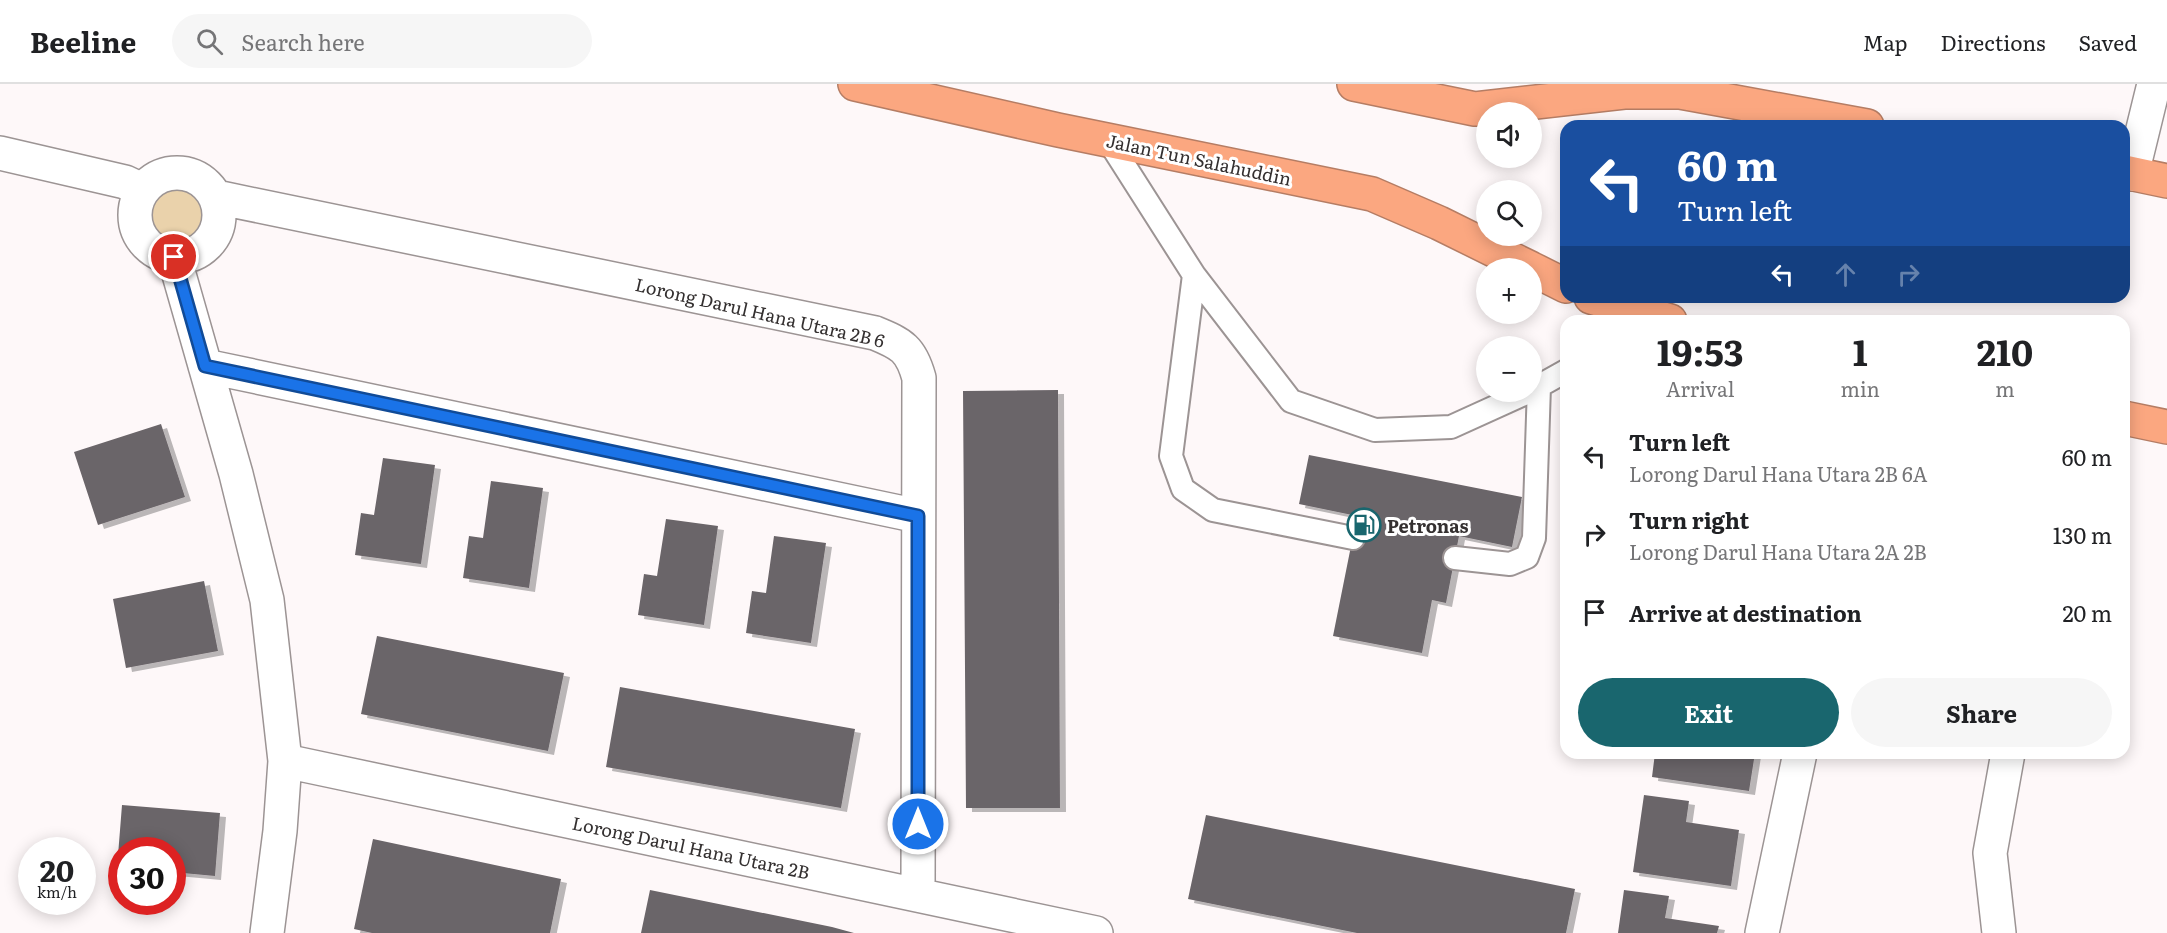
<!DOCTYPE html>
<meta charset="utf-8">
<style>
:root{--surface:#fff;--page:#f6f6f6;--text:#202124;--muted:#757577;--line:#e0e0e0;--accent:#19666e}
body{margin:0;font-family:Literata,serif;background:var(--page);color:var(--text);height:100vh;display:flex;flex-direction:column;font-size:22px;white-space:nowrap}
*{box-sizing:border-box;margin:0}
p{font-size:20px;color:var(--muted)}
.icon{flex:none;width:33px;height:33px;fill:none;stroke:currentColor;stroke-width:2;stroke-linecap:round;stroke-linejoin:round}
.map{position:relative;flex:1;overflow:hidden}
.sheet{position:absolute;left:1560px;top:231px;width:570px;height:444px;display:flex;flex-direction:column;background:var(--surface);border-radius:18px;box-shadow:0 3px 15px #0003}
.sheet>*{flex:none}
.hud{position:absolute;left:1560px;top:36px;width:570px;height:183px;border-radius:18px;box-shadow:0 3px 15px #0003;background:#1a4fa0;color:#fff;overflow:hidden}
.fabs{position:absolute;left:1476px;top:18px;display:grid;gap:12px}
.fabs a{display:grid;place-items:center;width:66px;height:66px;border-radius:50%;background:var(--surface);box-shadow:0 3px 15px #0003;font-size:30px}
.speed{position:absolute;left:18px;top:753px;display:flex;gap:12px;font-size:30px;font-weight:700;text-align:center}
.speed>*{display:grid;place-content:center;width:78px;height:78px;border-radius:50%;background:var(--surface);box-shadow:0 3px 15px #0003;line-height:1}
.speed small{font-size:15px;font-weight:400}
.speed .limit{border:9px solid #d22;background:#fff;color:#111}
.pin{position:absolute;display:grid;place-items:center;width:51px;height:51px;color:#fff;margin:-26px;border:3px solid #fff;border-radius:50%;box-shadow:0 2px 6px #0007}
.me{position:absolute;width:66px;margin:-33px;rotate:0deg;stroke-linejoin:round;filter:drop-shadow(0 0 4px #0008)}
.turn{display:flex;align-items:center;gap:21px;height:126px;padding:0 18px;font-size:27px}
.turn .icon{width:78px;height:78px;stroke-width:2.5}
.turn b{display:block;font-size:42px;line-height:51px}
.lanes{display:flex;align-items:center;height:57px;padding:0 18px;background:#0003;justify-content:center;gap:30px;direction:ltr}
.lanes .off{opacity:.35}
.eta{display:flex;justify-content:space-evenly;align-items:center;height:102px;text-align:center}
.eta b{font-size:36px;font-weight:700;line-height:42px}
.cta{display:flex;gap:12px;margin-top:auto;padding:12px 18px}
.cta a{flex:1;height:69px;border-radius:36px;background:var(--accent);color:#fff;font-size:24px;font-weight:700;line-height:69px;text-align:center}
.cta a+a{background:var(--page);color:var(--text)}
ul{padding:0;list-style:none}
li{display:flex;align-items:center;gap:18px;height:78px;padding:0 18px}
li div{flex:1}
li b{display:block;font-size:22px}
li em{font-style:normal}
header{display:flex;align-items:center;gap:36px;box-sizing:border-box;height:84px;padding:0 30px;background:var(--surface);border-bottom:2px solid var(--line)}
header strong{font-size:28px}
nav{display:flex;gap:33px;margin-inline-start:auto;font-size:21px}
.search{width:420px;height:54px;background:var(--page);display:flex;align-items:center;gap:15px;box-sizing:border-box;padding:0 21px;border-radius:33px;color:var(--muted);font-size:22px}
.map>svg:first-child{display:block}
</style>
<header>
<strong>Beeline</strong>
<div class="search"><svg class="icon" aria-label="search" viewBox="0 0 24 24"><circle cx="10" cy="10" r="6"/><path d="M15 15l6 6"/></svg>Search here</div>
<nav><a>Map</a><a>Directions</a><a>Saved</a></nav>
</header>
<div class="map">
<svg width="2167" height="849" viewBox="0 0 2167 849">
<defs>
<filter id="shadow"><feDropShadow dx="6" dy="4" stdDeviation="0" flood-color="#0004"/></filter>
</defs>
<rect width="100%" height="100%" fill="#fef8f9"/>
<path fill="#ead2ab" d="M146 131a31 31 0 1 1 62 0a31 31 0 1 1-62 0Z"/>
<path fill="#6b6569" filter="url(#shadow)" d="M1058 306 1060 724H966L963 307Z
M161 340 185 413 98 441 74 368Z
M1309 371 1522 413 1512 463 1459 452 1446 519 1432 516 1422 569 1333 552 1357 432 1299 420Z
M383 374 435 381 421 480 355 471 361 429 374 431Z
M491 397 543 404 529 504 463 494 469 452 483 454Z
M666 435 718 442 704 541 638 531 644 490 657 492Z
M774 452 826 459 811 559 746 549 752 507 766 509Z
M204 497 218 567 126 584 113 515Z
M377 552 564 589 548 667 361 630Z
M620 603 855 645 841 724 606 683Z
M1655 669H1755L1749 707 1652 693Z
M1644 711 1689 717 1686 738 1739 746 1731 802 1633 788Z
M122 721 220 729 215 792 172 788V766H122V784H117Z
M1206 731 1575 805 1566 849H1357L1188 815Z
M373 755 561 795 550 849H372L354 845Z
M650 806 832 843 854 849H641Z
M1624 806 1669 812 1665 834 1719 842 1717 849H1618Z"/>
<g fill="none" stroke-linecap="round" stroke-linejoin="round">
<g stroke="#9c9494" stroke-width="26">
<path id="lane" d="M1108 56 1194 191 1291 317 1375 346 1451 343 1528 308
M1194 191 1171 372 1183 405 1213 426 1353 454
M1532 306 1566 287
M1455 474 1510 480 1527 473 1534 454 1539 302"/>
</g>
<g stroke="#9c9494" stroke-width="36">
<path id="street" d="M0 69 125 98 142 106
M135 131a42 42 0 1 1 84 0a42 42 0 1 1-84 0Z
M2132 90 2154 0
M216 113 875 249C902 260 911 265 919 294L918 811
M174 173 236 390 267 516 285 677 280 747 267 849
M205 282 918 432
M285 677 1096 849
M1762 849 1800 669
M1999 849 1990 769 2008 669"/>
</g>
<g stroke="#b57d64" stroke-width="36">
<path id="highway" d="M855 0 1058 46 1372 110 1439 139 1530 184
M1354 0 1475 25 1624 8H1680L1867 42
M2124 88 2167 97
M1532 185 1566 202
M1591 213 1670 237
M2124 334 2167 343"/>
</g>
<use href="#lane" stroke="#fff" stroke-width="22"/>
<use href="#street" stroke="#fff" stroke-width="33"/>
<use href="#highway" stroke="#fba780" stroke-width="33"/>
</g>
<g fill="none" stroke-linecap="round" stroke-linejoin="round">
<g stroke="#114b97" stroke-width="15">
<path id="route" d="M174 173 205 282 918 432V740"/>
</g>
<use href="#route" stroke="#1a73e8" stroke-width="10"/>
</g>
<defs>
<g id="fuel-ring" transform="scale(1.725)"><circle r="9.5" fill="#fff" stroke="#19666e" stroke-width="1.5"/><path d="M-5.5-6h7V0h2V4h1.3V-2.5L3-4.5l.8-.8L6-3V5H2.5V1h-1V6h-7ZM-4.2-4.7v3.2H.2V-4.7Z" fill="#19666e"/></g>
</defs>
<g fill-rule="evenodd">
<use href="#fuel-ring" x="1364" y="441"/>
</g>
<g text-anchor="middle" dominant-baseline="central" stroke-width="6" stroke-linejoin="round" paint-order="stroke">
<g font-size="18" fill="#343030" stroke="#fff">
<text transform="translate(1199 75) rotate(12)">Jalan Tun Salahuddin</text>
<text transform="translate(760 228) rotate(13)">Lorong Darul Hana Utara 2B 6</text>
<text transform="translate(691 763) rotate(12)">Lorong Darul Hana Utara 2B</text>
</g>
<g font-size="18" font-weight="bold" fill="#343030" stroke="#fff" text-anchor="start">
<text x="1387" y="441">Petronas</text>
</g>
</g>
</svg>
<div class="fabs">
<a><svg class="icon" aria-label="sound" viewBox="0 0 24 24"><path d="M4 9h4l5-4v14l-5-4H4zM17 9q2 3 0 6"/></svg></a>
<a><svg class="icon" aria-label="search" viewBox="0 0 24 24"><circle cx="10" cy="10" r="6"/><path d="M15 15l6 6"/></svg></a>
<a>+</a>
<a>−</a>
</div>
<div class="speed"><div>20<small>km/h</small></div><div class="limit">30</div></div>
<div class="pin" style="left:174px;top:173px;background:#d93025"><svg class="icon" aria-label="arrive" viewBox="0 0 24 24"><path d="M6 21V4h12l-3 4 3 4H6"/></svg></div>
<svg class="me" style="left:918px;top:740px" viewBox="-20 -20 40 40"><circle r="17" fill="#1a73e8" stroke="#fff" stroke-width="3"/><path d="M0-11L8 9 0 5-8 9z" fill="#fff"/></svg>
<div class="hud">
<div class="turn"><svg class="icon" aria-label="left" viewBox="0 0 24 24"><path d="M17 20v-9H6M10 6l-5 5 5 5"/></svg><div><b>60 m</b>Turn left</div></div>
<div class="lanes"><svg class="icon" aria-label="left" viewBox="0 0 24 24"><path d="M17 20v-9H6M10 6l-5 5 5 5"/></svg><svg class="icon off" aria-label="ahead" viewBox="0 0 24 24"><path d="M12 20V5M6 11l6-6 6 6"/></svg><svg class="icon off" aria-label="right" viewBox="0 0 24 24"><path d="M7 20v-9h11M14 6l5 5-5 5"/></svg></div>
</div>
<section class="sheet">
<div class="eta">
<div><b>19:53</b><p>Arrival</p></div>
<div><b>1</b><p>min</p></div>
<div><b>210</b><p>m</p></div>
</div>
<ul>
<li><svg class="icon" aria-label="left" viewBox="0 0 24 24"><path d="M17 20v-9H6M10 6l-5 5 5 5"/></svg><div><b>Turn left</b><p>Lorong Darul Hana Utara 2B 6A</p></div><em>60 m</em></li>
<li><svg class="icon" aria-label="right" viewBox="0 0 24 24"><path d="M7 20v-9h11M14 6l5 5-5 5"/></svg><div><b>Turn right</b><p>Lorong Darul Hana Utara 2A 2B</p></div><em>130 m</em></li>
<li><svg class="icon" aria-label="arrive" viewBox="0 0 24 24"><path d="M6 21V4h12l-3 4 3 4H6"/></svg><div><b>Arrive at destination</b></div><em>20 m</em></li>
</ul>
<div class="cta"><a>Exit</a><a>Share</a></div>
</section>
</div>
